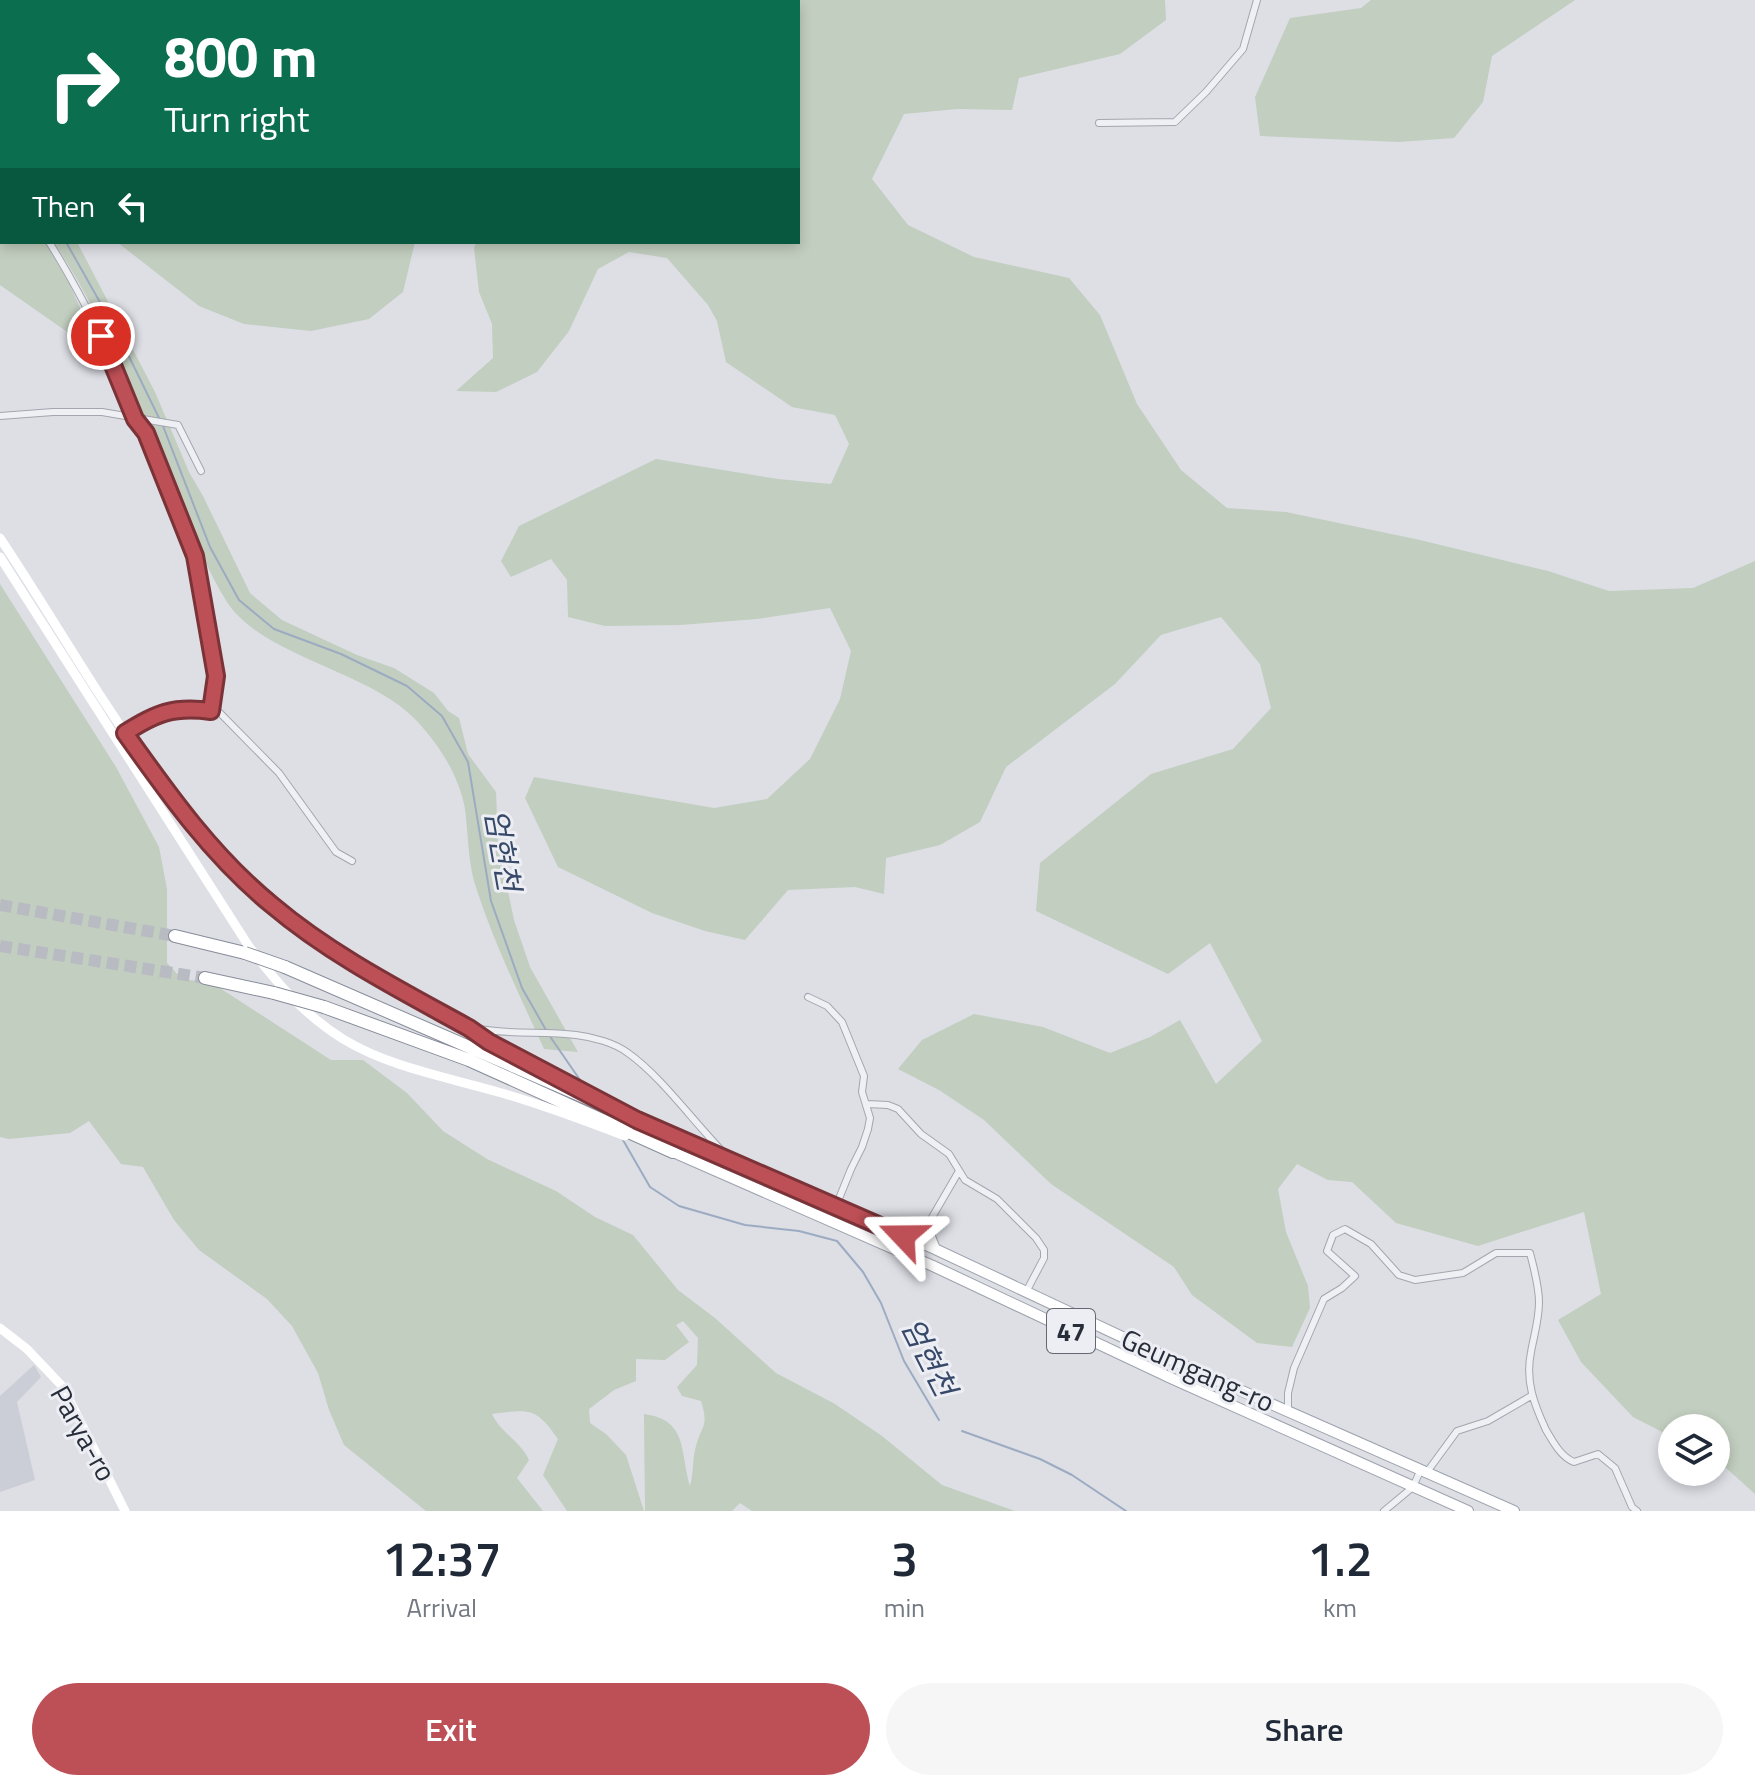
<!DOCTYPE html>
<meta charset="utf-8">
<style>
:root{--surface:#fff;--page:#f6f6f7;--text:#1f2937;--muted:#747a83;--accent:#bd4f56}
body{margin:0;font-family:"Titillium Web","Noto Sans KR",sans-serif;background:var(--page);color:var(--text);height:100vh;display:flex;flex-direction:column;font-size:30px;white-space:nowrap}
*{box-sizing:border-box;margin:0}
p{font-size:26px;color:var(--muted)}
.icon{flex:none;width:44px;height:44px;fill:none;stroke:currentColor;stroke-width:2;stroke-linecap:round;stroke-linejoin:round}
.map{position:relative;height:1511px;overflow:hidden}
.details{display:flex;flex-direction:column;background:var(--surface);flex:1}
.details>*{flex:none}
.banner{position:absolute;left:0px;top:0px;width:800px;height:244px;box-shadow:0 4px 12px #0003;background:#0b6e4f;color:#fff;overflow:hidden}
.tools{position:absolute;left:1658px;top:1414px;display:grid;gap:16px}
.tools a{display:grid;place-items:center;width:72px;height:72px;border-radius:50%;background:var(--surface);box-shadow:0 4px 12px #0003;font-size:40px}
.pin{position:absolute;display:grid;place-items:center;width:68px;height:68px;color:#fff;margin:-34px;border:4px solid #fff;border-radius:50%;box-shadow:0 2px 8px #0007}
.me{position:absolute;width:88px;margin:-44px;rotate:293deg;stroke-linejoin:round;filter:drop-shadow(0 0 6px #0008)}
.turn{display:flex;align-items:center;gap:28px;height:168px;padding:0 32px;font-size:36px}
.turn .icon{width:104px;height:104px;stroke-width:2.5}
.turn b{display:block;font-size:56px;line-height:68px}
.then{display:flex;align-items:center;height:76px;padding:0 32px;background:#0003;gap:16px;font-size:30px}
.eta{display:flex;justify-content:space-evenly;align-items:center;height:136px;text-align:center}
.eta b{font-size:48px;font-weight:600;line-height:56px}
.action{display:flex;gap:16px;margin-top:auto;padding:16px 32px}
.action a{flex:1;height:92px;border-radius:48px;background:var(--accent);color:#fff;font-size:32px;font-weight:600;line-height:92px;text-align:center}
.action a+a{background:var(--page);color:var(--text)}
.map>svg:first-child{display:block}
</style>
<div class="map">
<svg width="1755" height="1511" viewBox="0 0 1755 1511">
<rect width="100%" height="100%" fill="#dddfe5"/>
<path fill="#cbced6" d="M34 1365 41 1377 17 1402 35 1480 0 1492V1396Z"/>
<path fill="#c2cebf" d="M0 0H1165L1166 20 1120 54 1019 78 1012 110 957 109 904 114 872 179 908 225 974 257 1069 278 1100 315 1137 404 1181 470 1227 508 1286 512 1420 540 1548 571 1609 591 1693 588 1755 561V1494L1716 1459V1428H1672V1437L1633 1417 1581 1362 1558 1320 1601 1294 1584 1212 1478 1246 1396 1223 1352 1182 1328 1180 1297 1164 1278 1189 1286 1232 1308 1286 1310 1308 1292 1347 1257 1343 1192 1295 1174 1267 1051 1184 984 1120 939 1090 898 1069 922 1040 974 1014 1043 1027 1110 1053 1150 1037 1180 1020 1216 1084 1262 1041 1210 943 1168 974 1036 911 1040 863 1151 774 1233 749 1271 708 1260 664 1221 617 1161 635 1115 684 1006 767 980 822 940 845 886 858 884 894 855 887 788 890 745 940 705 931 652 913 558 867 525 798 534 777 714 808 767 799 810 759 840 699 851 651 830 608 757 619 680 625 605 626 568 617 567 580 551 559 511 577 501 561 519 526 656 459 778 479 831 484 849 444 835 415 792 407 726 362 717 321 708 305 667 258 629 252 598 269 569 331 537 372 496 392 456 391 493 358 492 324 479 292 474 248 476 242H798V2H2V141Z
M1371 0H1575L1492 56 1483 102 1454 138 1399 142 1260 136 1255 97 1290 18 1361 8Z
M0 218 2 242H45L69 283 85 319 73 336 0 285Z
M54 242H77L155 392 189 472 203 496 250 593 282 620 357 655 394 668 434 693 448 711 459 718 468 754 496 792 498 843 514 920 530 967 578 1052 544 1049C519 994 492 939 474 881 468 858 468 832 465 809 459 775 439 745 416 720 368 670 263 657 227 602 197 555 182 498 158 447 149 427 137 408 127 388 114 361 104 332 91 305 80 283 67 263 54 242Z
M117 242H415L403 292 369 319 311 331 244 324 199 306Z
M0 584 116 767 159 847 167 889V963L182 979 212 983 331 1060H363L407 1093 443 1131 487 1159 556 1191 595 1217 633 1235 678 1290 715 1318 776 1373 835 1404 882 1436 942 1485 1015 1511H752L740 1503 732 1511H645L644 1414C688 1420 680 1451 690 1486 694 1473 692 1459 696 1446 702 1424 709 1427 701 1401L682 1396 677 1387 697 1365 698 1338 683 1321 676 1325 689 1342 665 1360 636 1359V1381L614 1390 589 1409 590 1423 606 1434 626 1455 644 1511H567L543 1475 558 1439C536 1407 530 1409 492 1414 500 1432 521 1442 529 1460L517 1478 543 1511H426L344 1445 329 1410 318 1373 292 1326 267 1299 199 1250 174 1220 143 1167 121 1164 89 1121 70 1133 9 1139 0 1137Z"/>
<g fill="none" stroke-linecap="round" stroke-linejoin="round">
<path stroke="#9cabc1" stroke-width="2" d="M0 188H2
M66 242 119 336 160 420
M163 426 210 547 239 600 274 629 341 654 407 686 442 716 468 762 491 901 522 988 546 1030
M549 1035 589 1093
M623 1140 650 1187 679 1206 745 1225 799 1231 837 1241 863 1272 881 1303 904 1361 939 1420
M962 1431 1040 1459 1072 1475 1126 1511"/>
<path stroke="#b9bbc3" stroke-width="12" stroke-dasharray="12 6" stroke-linecap="butt" d="M0 905 175 936
M0 946 205 978"/>
<g stroke="#a3a6ae" stroke-width="8">
<path id="street" d="M1099 123 1175 122 1206 92 1243 49 1257 0
M0 210 2 211
M49 242C68 272 85 304 101 336 116 368 124 405 146 433L195 556 216 676 211 711
M0 416 53 412H102L178 425 201 471
M125 733C162 710 175 706 219 712L279 773 336 852 352 861
M808 997 827 1006 842 1022 864 1076 862 1092 870 1118 868 1129 862 1147 851 1169 836 1206
M473 1028C507 1035 542 1031 576 1035 593 1037 615 1043 628 1053 662 1077 695 1124 726 1155
M867 1104 888 1105 898 1109 921 1134 949 1154 965 1180 997 1199 1036 1238 1044 1250V1258L1026 1292
M909 1257 959 1171
M1288 1410V1393L1294 1368 1324 1299 1342 1288 1355 1276 1327 1251 1333 1235 1345 1229 1371 1244 1399 1275 1415 1280 1463 1273 1496 1253H1530C1534 1269 1539 1286 1539 1302 1539 1320 1534 1335 1531 1352 1525 1381 1534 1404 1546 1430 1553 1442 1561 1457 1574 1462L1598 1454 1615 1468 1632 1507 1637 1511
M1427 1472 1457 1431 1488 1421 1531 1396
M1384 1511 1413 1487 1421 1469"/>
</g>
<g stroke="#9ea3af" stroke-width="12">
<path id="primary" d="M637 1120 935 1249 1167 1358 1514 1511
M673 1152 933 1266 1173 1379 1468 1511
M904 1236 927 1229 935 1249"/>
</g>
<g stroke="#868c9a" stroke-width="14">
<path id="highway" d="M175 936 245 953
M285 967 637 1120
M205 978 274 993
M324 1007 469 1060 673 1152"/>
</g>
<use href="#street" stroke="#eff0f4" stroke-width="6"/>
<path stroke="#fff" stroke-width="9" d="M0 538C84 664 154 802 269 903 327 954 402 991 469 1028L489 1042 578 1089
M0 557 248 945C276 982 303 1014 343 1039 389 1067 446 1077 498 1092 541 1104 583 1120 625 1136
M0 1328 27 1349 63 1387 125 1511"/>
<use href="#primary" stroke="#fff" stroke-width="10"/>
<use href="#highway" stroke="#fff" stroke-width="12"/>
<g stroke="#868c9a" stroke-width="14" stroke-linecap="butt">
<path id="highway-bridge" d="M245 953 285 967
M274 993 324 1007"/>
</g>
<use href="#highway-bridge" stroke="#fff" stroke-width="12"/>
</g>
<g fill="none" stroke-linecap="round" stroke-linejoin="round">
<g stroke="#7b3338" stroke-width="20">
<path id="route" d="M101 336 135 419 146 433 195 556 216 676 211 711C173 706 156 713 125 733 169 795 213 857 272 905 331 955 402 991 469 1028L489 1042 637 1120 903 1236"/>
</g>
<use href="#route" stroke="#bd4f56" stroke-width="14"/>
</g>
<g text-anchor="middle" dominant-baseline="central" stroke-width="6" stroke-linejoin="round" paint-order="stroke">
<rect fill="#eceef3" stroke="#636772" stroke-width="2" x="1047" y="1309" width="48" height="44" rx="6"/>
<g font-size="26" font-weight="bold" fill="#282d3a">
<text x="1071" y="1331">47</text>
</g>
<g font-size="28" fill="#282d3a" stroke="#eceef3">
<text transform="translate(1198 1370) rotate(24)">Geumgang-ro</text>
<text transform="translate(84 1433) rotate(61)">Parya-ro</text>
</g>
<g font-size="30" font-style="italic" fill="#374969" stroke="#eceef3">
<text transform="translate(503 850) rotate(80)">엄현천</text>
<text transform="translate(929 1357) rotate(63)">엄현천</text>
</g>
</g>
</svg>
<div class="tools">
<a><svg class="icon" aria-label="layers" viewBox="0 0 24 24"><path d="M12 4l9 5-9 5-9-5zM3 14l9 5 9-5"/></svg></a>
</div>
<div class="pin" style="left:101px;top:336px;background:#d93025"><svg class="icon" aria-label="arrive" viewBox="0 0 24 24"><path d="M6 21V4h12l-3 4 3 4H6"/></svg></div>
<svg class="me" style="left:903px;top:1236px" viewBox="-20 -20 40 40"><path d="M0-17L14 15 0 8-14 15z" fill="#bd4f56" stroke="#fff" stroke-width="4"/></svg>
<div class="banner">
<div class="turn"><svg class="icon" aria-label="right" viewBox="0 0 24 24"><path d="M7 20v-9h11M14 6l5 5-5 5"/></svg><div><b>800 m</b>Turn right</div></div>
<div class="then">Then<svg class="icon" aria-label="left" viewBox="0 0 24 24"><path d="M17 20v-9H6M10 6l-5 5 5 5"/></svg></div>
</div>
</div>
<section class="details">
<div class="eta">
<div><b>12:37</b><p>Arrival</p></div>
<div><b>3</b><p>min</p></div>
<div><b>1.2</b><p>km</p></div>
</div>
<div class="action"><a>Exit</a><a>Share</a></div>
</section>
